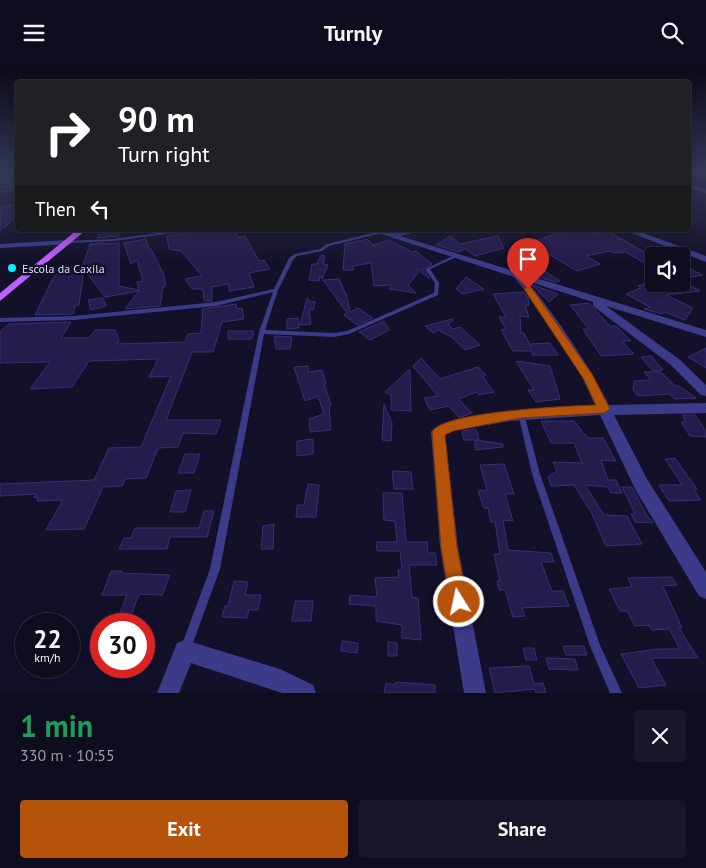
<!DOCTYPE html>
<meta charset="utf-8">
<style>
:root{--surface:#0e0c1f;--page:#171528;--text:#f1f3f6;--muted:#9b9ba4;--line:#2e2c3d;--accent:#b45309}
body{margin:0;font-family:"PT Sans",sans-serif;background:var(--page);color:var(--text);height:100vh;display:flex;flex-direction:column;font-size:19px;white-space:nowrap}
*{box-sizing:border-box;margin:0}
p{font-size:16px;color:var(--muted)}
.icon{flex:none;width:28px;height:28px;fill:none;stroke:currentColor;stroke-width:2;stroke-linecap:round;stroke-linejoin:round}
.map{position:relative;height:628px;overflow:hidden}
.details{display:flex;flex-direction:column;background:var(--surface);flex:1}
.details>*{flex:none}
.banner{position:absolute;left:15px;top:15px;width:676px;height:152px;border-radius:5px;box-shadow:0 2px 8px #0003,0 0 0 1px var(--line);background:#202124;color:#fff;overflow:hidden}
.tools{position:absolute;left:645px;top:182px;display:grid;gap:10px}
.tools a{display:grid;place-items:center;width:45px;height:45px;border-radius:5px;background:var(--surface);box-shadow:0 2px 8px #0003,0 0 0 1px var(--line);font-size:25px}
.speed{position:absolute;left:15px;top:548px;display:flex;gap:10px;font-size:25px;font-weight:700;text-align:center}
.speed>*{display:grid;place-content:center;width:65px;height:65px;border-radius:50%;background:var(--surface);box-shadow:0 2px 8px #0003,0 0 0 1px var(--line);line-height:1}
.speed small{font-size:12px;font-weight:400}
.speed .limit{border:8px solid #d22;background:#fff;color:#111}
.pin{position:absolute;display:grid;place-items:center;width:42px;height:42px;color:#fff;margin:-51px -21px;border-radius:50% 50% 50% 0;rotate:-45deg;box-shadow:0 0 5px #0007}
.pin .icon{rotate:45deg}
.me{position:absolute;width:55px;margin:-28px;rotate:350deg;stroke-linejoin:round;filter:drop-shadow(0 0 4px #0008)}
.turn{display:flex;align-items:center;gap:18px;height:105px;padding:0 20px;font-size:22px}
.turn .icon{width:65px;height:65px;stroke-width:2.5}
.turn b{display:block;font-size:35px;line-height:42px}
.then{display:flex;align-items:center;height:48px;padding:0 20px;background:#0003;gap:10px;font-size:19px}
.round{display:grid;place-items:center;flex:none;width:52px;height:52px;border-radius:5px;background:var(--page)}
.headline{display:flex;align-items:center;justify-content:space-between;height:85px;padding:0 20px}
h1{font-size:30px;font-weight:700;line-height:38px;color:#1e9e55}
.cta{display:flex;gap:10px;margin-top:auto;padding:10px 20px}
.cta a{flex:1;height:58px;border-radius:5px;background:var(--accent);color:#fff;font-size:20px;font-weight:700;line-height:58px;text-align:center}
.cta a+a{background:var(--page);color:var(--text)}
header{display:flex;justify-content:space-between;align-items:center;height:65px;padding:0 20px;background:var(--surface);font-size:22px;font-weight:700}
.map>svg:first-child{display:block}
</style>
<header><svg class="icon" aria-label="menu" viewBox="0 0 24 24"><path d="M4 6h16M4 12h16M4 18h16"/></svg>Turnly<svg class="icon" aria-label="search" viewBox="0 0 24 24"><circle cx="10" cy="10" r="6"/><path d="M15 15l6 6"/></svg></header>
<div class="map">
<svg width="706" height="628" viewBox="0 0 706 628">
<rect width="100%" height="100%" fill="#131029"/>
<path fill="#241c4b" stroke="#392e77" d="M7 109H18V123H0V115H4Z
M18 139V145L11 151H17L0 166 1 142Z
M119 165V171L97 173 102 166Z
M212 165 235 166 238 172 245 171 259 196 264 195 270 204 249 208 254 222 230 226 228 219 212 222V236H204L203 224H192L185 214 202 211 181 186 169 184 167 171Z
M565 165H583L593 169 609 167 646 188 653 186 664 191H654V197L647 199 625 187 614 188 610 186 586 191 600 199 577 206 530 178 554 169 563 168Z
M450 171 460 179 498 171 504 183 475 191 465 184 459 187 436 180Z
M146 174 149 184H151L164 210 166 221 163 222 160 241 125 244 139 226 105 232 84 204 79 240 75 241 73 249 35 250 51 217 60 203 83 200 90 179 119 178V221L139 225 137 217 143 216 137 195 131 199 124 178Z
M367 174 373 180 389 175 412 187 416 186 432 199 423 204 430 214 417 204 418 208 408 220 416 228 389 224 391 220 374 221 371 198 353 201V205H343L345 179Z
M321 190 325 191 323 199 328 200 322 214 320 211 319 216 309 215 312 199H317Z
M525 193 560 216 555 217 539 212 522 197Z
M681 200 703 210 681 214Z
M466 212 484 224 462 229 456 224Z
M339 214 347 232 350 247 358 243 373 253 357 260 344 250 347 248 323 215Z
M651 216 654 219H681V216L700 226 666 230 693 243 685 255 664 247 662 249 644 244 650 242 626 229 641 223 638 221Z
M532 220 536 221 558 229 549 237Z
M523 227 528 232 529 241 525 240 529 252 520 251 521 268H524L531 282V279L550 278 558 290H532V286H513L501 265 506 264 499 252H506L493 229Z
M103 233 106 241 91 245 88 235Z
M307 233 309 236 315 237 313 245H309L311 259 300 260Z
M589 238 610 261H616L631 276H622L634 289 601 291 583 264H589L570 240Z
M236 239 237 244 242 243 244 254 222 257 213 287H192L166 355H221L216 369 183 368 178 382 158 383 146 413 125 414 122 421 103 422 84 464 46 465 63 435 37 436 38 432 34 433 36 429 0 431V419L94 415 109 383 141 382 171 311 149 312 158 294 89 296 72 322 30 324 50 297 0 298V267L9 259 71 257 61 273H89L95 265H115L119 275 117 279 185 277 188 269 201 268 203 244Z
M298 253 299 263 287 264V254Z
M452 254 453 256 448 259 453 264 460 262 480 280 465 285 452 272 438 265 433 268 425 261Z
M384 256 389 265 370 275 359 267Z
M228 266H254L252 274H228Z
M274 271 292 272 290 284H276Z
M706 283V303L688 292Z
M651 291 663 305 653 306 641 292Z
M421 293 440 314 478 302 486 310 483 312 494 327 479 330 477 327 458 334 472 348 464 351 458 352 449 341 430 345 424 333 438 331 413 301Z
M516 296 550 301 560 334 536 337 528 325H534Z
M308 301V307L322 305 326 318H324L331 340H329L331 365 310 367 309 354 324 349 318 331 305 336 294 302Z
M410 304 411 346 391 345V330L385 327Z
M644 307H661L675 321H679L696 333 674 334 670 329 641 331 637 330 633 325 634 316 651 315Z
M384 339 392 358 391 376 382 375Z
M683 350H695L706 366V372L690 371 681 357H685Z
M541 356H574L588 373H603L616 396 601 395 608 415H616L622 428H611L608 422 585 420 604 450 627 451 642 479 606 481 591 447 574 420 551 421 548 412 557 406 553 397 582 398 574 378H551Z
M476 364 479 375H476L503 379V382L475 385V375H464L462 366Z
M313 374V389L297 391V376Z
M185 389H200L194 408H178Z
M675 393 697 424 694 425 701 435 669 436 659 420H682L665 394Z
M504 399 514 429H505L513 456 503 455 508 485 551 488 554 497H541L552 526H563L569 541 522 543 525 551 513 552 505 525H499L497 516H500L494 489H500L495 457H491L488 443H484L478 426 487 425 480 400Z
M392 406 411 407 413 424H394Z
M308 419 319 420 316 452H296L297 440H304Z
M622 422H632L646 449 653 458 635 457 631 449H635Z
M191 425 185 447H170L176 426Z
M383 428H402L406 477H427L428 488H435L437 500H409L412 532 418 533 421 575 402 573V560L376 556V541L349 539 350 530 377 532 375 513 399 512 398 505H402L400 486H377L376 477H397L395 456 384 455Z
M204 446H214L207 472H170L167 484H119L124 473H131L135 463H199Z
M274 459 273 484H261L263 461Z
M111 506H122L121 508 170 510 162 530 139 529 128 559H116L127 530H102Z
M672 512 677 520 663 521 682 563H679L698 593H651L666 620 639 623 621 589 658 584H680L669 564 652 565 649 560 635 561 627 546H620L609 524 632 522 628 513Z
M234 516 248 517 245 530H261L258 545H249L247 553 222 552 225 541H228Z
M295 536H313L311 556H292Z
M342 576 358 578 357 588 341 586Z
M388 577 397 578V591H388Z
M563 581H584L587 590H566Z
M523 583H534L537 595H526Z
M546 593 575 594 578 605 549 604Z
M529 601 534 619 543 618 546 628H536L535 624 495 628 489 603Z
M396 617 435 620V628H384L386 618 395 620Z"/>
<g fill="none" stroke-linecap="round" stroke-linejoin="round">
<path stroke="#2ebdaf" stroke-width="1" stroke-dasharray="1 2" stroke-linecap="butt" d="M0 127 18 124"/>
<path fill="#3b3b89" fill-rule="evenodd" d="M181 165H192L190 166 113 176 68 178 66 177 68 176 113 174Z
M381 166 383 167 382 168 329 181 322 186 297 191 293 195 278 225 265 265 334 268 347 266 434 228 435 218 425 204 455 190 459 191 430 204 439 218 438 230 349 269 334 272 264 269 220 504 190 586 186 587 182 586 181 582 210 504 259 267 273 227 216 241 74 255 0 257V253L74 251 216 237 274 224 289 193 295 189 320 184 327 179Z
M519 346H523L524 348 540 409 600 580 622 628H610L590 581 532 409 518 348Z"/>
<path fill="#3b3b89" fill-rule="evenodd" d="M689 119 706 124V128L689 123Z
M369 165H381L391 168 425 165 400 171 706 265V272L606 241 679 294 706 320V331L701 330 671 300 593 241V237L527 216C558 254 586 296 609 340L706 338V348L614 350 647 414 706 507V534L699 531 635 424 600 350 510 356 453 366 445 370 458 482 486 628H464L440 482 431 367C442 346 569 341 595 340L582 312 535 238 514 212Z
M624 165H635L706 191V197Z
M68 175 72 177 71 179 0 183V179Z
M185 575 280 604 313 620 316 628H282L191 598 179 628H157L177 578Z"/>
<path fill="#be5fff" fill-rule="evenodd" d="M77 165H86L0 236V228Z"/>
</g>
<linearGradient id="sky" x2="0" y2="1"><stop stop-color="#0a0917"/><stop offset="0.55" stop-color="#333754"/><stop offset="1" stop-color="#333754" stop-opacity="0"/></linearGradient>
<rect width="706" height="197" fill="url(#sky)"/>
<path fill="#b45309" stroke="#753606" d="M528 221 531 222 592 309 610 344 604 348 521 353 453 366 445 370 457 482 468 537 465 543 459 546 452 543 450 537 441 482 432 367C443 346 570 341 596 340L583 313 524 224Z"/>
<circle fill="#04efff" stroke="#131029" stroke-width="2" cx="12" cy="203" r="5"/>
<g text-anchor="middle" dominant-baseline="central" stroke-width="5" stroke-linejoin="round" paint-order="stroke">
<g font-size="12" fill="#dbd8ff" stroke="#131029" text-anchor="start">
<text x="22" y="203">Escola da Caxila</text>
</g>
</g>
</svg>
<div class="tools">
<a><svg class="icon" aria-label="sound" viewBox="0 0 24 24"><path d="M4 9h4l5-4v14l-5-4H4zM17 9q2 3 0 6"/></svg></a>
</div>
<div class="speed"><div>22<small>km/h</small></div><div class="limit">30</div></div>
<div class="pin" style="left:528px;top:224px;background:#d93025"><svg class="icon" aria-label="arrive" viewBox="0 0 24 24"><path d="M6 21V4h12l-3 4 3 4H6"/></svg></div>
<svg class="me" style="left:459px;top:537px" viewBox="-20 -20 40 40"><circle r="17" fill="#b45309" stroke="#fff" stroke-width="3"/><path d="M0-11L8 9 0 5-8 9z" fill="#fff"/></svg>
<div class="banner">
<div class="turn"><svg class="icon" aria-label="right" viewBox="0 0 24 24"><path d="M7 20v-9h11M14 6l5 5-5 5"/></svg><div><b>90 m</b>Turn right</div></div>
<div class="then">Then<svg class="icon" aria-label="left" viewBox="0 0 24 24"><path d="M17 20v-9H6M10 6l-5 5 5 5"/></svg></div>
</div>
</div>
<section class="details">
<div class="headline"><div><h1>1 min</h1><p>330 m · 10:55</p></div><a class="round"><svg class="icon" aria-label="close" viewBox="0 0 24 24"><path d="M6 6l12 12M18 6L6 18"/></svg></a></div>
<div class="cta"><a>Exit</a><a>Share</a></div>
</section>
